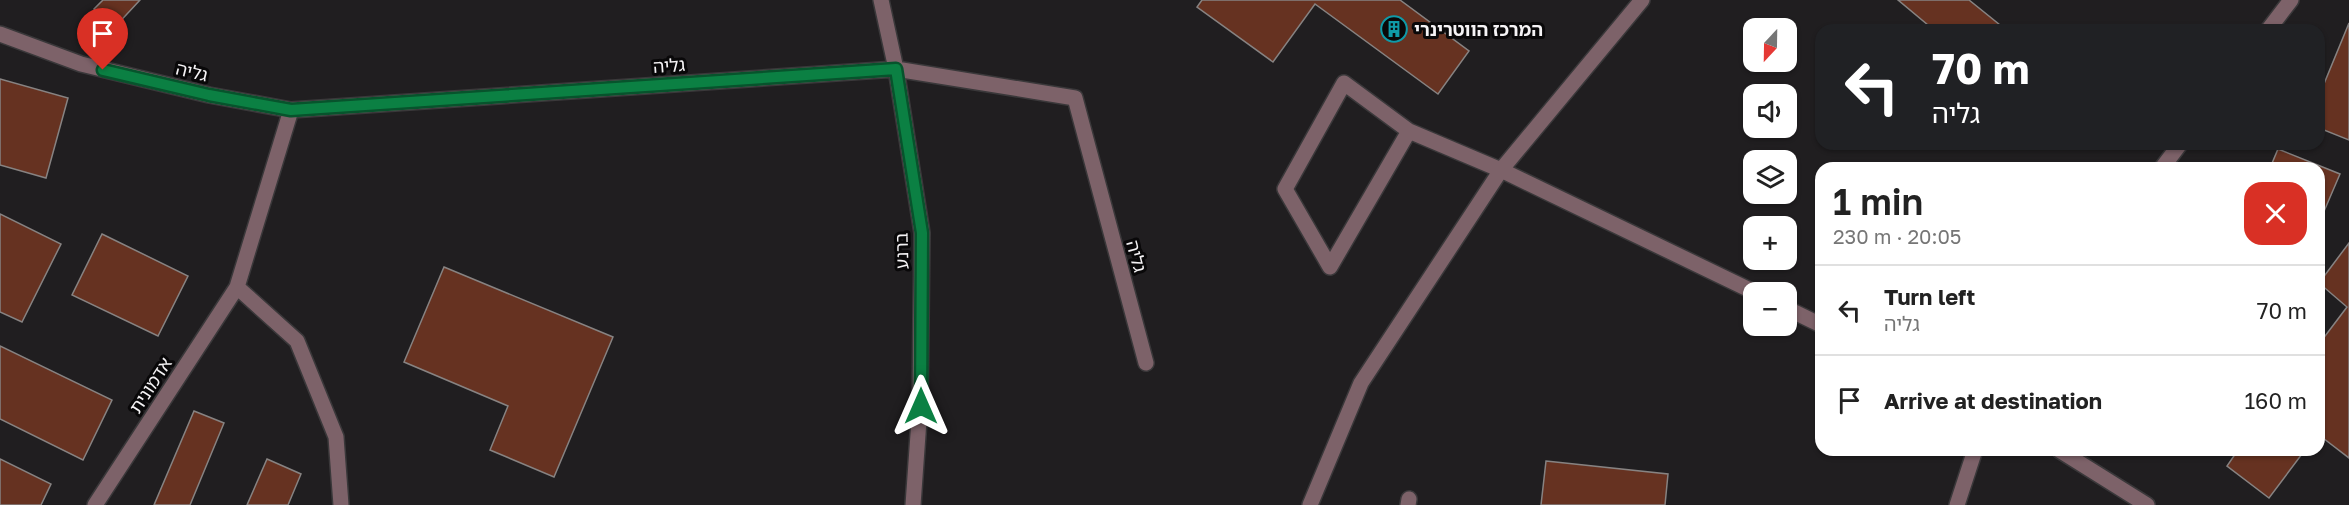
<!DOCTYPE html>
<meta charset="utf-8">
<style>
:root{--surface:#fff;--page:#f2f2f2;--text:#222;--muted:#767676;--line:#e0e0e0}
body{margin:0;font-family:"Golos Text","Noto Sans Hebrew",sans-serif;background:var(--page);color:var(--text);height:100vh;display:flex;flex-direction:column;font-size:22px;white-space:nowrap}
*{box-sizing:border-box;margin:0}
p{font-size:20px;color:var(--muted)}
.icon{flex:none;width:33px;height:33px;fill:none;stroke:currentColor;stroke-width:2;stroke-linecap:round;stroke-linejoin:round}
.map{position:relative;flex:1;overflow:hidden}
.details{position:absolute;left:1815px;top:162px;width:510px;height:294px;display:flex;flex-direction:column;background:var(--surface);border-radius:18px;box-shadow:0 2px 4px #0004}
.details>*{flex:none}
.hud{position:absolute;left:1815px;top:24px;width:510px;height:126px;border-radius:18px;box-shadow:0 2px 4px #0004;background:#202124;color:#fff;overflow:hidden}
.needle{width:39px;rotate:202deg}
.controls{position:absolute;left:1743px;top:18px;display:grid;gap:12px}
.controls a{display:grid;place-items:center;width:54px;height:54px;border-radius:12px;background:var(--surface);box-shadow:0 2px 4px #0004;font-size:30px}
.pin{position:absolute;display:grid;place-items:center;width:51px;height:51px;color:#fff;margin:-62px -26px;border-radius:50% 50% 50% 0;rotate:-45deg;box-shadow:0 0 6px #0007}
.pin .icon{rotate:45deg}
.me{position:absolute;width:66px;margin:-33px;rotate:0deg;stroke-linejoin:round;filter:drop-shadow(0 0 4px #0008)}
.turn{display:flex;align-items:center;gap:21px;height:126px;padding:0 18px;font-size:27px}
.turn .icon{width:78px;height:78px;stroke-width:2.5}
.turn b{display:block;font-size:42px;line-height:51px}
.round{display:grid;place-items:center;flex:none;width:63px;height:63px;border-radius:18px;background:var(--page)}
.head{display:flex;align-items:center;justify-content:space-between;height:102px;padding:0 18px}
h1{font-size:36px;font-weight:600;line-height:45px}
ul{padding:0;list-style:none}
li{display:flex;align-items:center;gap:18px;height:90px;padding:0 18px;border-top:2px solid var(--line)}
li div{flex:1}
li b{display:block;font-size:22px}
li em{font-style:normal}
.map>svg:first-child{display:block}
</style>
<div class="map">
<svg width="2349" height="505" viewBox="0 0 2349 505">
<rect width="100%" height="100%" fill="#201e20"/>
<path fill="#663221" stroke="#878382" stroke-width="1.5" d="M103 0H140L114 28 94 9Z
M1202 0H1400L1469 51 1438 94 1315 4 1273 62 1197 7Z
M1898 0H1969L2005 29 1934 30Z
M2349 23V140L2319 128V96Z
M0 79 68 98 46 178 0 165Z
M2278 149 2340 174 2319 223V168H2270Z
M0 214 61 244 22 322 0 312Z
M102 234 188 276 158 336 72 295Z
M2349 243V458L2319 435V344L2347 307 2319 283Z
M444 267 613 337 554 477 490 450 508 406 404 362Z
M0 346 112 400 83 460 0 419Z
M194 411 224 423 190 505H154Z
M2238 450H2305L2269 498 2227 466Z
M0 459 51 484 41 505H0Z
M267 459 301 474 288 505H247Z
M1546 461 1668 474 1665 505H1541Z"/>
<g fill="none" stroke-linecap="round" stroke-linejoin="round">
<g stroke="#3a383a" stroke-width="18">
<path id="service" d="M1408 505 1409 499"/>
</g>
<g stroke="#3a383a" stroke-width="18">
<path id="minor" d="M881 0 896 69 922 233 920 406 913 505
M2268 30 2291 0
M0 34 81 64 209 95 291 110 896 69 1075 98 1146 363
M1409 131 1330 267 1285 189 1344 83 1409 131 1501 170 1754 292
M2162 168 2180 144
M237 287 297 341 336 437 341 505
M1786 308 1821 325
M2059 450 2147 505
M95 505 237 287 291 110
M1310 505 1361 383 1501 170 1642 0
M1957 505 1975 450"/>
</g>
<use href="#service" stroke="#7d6269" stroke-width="15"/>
<use href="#minor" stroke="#7d6269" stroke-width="15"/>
</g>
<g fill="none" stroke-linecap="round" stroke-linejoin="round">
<g stroke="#07532c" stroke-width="15">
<path id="route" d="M103 70 209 95 291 110 896 69 922 233 921 406"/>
</g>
<use href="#route" stroke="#0b8043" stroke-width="10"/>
</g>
<defs>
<g id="building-ring" transform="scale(1.35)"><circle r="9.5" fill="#090809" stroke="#0f9aa8" stroke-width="1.5"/><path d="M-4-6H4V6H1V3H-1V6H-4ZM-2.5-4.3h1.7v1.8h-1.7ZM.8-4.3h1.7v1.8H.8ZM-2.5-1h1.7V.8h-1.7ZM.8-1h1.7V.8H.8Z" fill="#0f9aa8"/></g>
</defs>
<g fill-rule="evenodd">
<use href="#building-ring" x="1394" y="29"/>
</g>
<g text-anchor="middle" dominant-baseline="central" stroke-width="6" stroke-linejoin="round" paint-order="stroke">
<g font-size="18" font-weight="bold" fill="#f5f3f5" stroke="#090809" text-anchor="start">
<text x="1414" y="29">המרכז הווטרינרי</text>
</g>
<g font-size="18" fill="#f5f3f5" stroke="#090809">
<text transform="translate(669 65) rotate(-4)">גליה</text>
<text transform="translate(192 71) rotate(14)">גליה</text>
<text transform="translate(901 251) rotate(-91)">ברנע</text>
<text transform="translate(1137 256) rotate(75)">גליה</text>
<text transform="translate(150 385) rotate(-57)">אדמונית</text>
</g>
</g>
</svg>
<div class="controls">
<a><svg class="needle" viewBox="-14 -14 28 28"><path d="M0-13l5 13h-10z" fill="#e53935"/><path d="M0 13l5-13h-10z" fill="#767676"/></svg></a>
<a><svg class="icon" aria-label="sound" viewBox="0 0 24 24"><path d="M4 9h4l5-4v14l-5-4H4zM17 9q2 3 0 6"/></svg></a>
<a><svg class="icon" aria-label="layers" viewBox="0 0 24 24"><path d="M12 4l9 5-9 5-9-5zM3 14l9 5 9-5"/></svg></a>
<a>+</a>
<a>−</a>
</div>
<div class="pin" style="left:103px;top:70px;background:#d93025"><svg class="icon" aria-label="arrive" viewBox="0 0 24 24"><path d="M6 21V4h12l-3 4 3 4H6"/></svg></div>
<svg class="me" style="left:921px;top:406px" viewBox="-20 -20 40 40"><path d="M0-17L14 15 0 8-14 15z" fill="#0b8043" stroke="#fff" stroke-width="4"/></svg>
<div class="hud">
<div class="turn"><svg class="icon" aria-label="left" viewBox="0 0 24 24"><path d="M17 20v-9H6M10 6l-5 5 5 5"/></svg><div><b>70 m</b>גליה</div></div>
</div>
<section class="details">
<div class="head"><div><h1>1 min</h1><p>230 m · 20:05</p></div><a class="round" style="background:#d93025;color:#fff"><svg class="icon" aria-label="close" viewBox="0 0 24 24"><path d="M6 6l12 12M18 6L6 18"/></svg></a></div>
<ul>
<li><svg class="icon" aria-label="left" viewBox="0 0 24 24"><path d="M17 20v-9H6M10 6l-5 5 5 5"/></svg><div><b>Turn left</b><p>גליה</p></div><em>70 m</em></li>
<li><svg class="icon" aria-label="arrive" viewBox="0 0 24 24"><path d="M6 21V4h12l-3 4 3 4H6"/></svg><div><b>Arrive at destination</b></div><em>160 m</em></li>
</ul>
</section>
</div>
